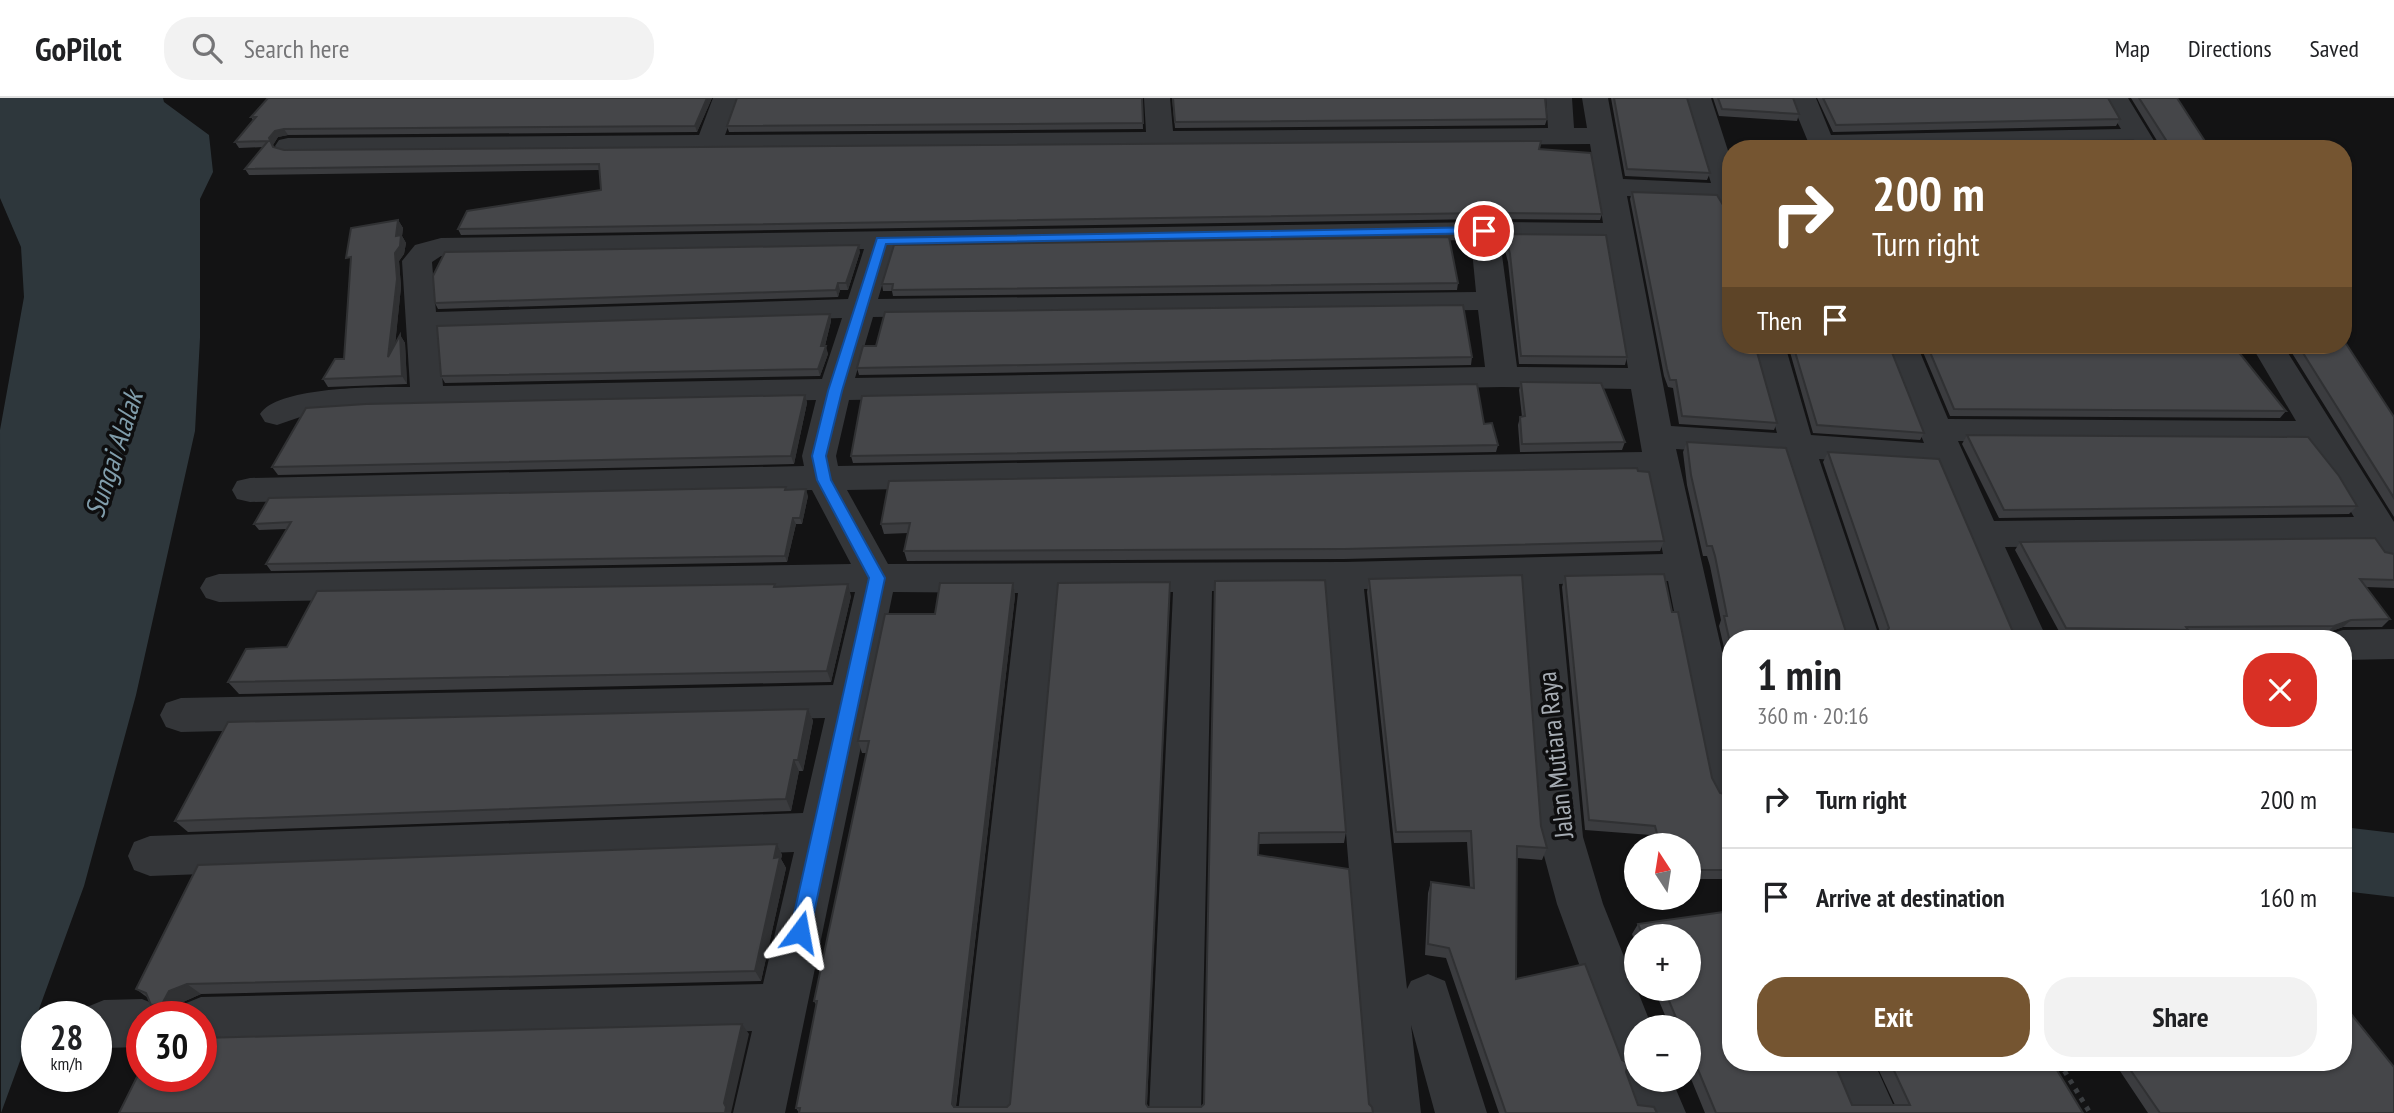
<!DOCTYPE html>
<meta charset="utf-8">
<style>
:root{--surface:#fff;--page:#f2f2f2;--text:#202124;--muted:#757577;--line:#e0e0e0;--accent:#755531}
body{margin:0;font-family:"PT Sans Narrow",sans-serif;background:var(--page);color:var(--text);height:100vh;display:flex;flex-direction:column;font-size:26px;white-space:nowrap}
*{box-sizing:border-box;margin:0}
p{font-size:23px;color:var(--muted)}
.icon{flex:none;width:38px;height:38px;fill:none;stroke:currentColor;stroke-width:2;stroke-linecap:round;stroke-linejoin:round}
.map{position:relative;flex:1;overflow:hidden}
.sheet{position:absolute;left:1722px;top:532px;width:630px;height:441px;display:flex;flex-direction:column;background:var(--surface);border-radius:28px;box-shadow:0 2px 5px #0004}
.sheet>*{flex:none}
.top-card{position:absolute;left:1722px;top:42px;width:630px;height:214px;border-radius:28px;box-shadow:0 2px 5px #0004;background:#755531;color:#fff;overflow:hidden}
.needle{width:46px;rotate:348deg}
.buttons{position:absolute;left:1624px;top:735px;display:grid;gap:14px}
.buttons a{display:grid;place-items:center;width:77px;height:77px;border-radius:50%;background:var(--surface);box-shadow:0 2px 5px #0004;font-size:35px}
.speed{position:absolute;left:21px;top:903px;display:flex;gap:14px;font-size:35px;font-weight:700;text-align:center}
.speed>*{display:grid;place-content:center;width:91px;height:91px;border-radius:50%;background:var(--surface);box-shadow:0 2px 5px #0004;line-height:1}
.speed small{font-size:18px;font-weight:400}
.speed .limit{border:10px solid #d22;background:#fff;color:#111}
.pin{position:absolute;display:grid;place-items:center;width:60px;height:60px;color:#fff;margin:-30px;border:4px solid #fff;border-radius:50%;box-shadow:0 2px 7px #0007}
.me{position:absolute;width:77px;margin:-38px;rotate:13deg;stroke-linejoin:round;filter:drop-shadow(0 0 5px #0008)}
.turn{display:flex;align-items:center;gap:24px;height:147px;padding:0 35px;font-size:32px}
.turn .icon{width:91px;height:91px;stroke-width:2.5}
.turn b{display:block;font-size:49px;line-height:60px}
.then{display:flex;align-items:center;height:66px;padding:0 35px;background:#0003;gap:14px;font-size:26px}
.round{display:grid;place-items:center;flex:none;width:74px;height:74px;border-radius:28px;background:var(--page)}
.summary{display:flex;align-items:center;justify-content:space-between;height:119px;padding:0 35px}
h1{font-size:42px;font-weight:700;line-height:52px}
.action{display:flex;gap:14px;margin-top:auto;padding:14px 35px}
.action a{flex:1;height:80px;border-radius:28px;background:var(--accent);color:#fff;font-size:28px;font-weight:700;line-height:80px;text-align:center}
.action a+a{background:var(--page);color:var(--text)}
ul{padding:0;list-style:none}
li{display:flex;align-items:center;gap:21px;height:98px;padding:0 35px;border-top:2px solid var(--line)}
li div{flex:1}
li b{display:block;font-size:26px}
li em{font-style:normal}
header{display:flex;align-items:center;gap:42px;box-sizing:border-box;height:98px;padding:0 35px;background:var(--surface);border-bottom:2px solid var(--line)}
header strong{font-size:33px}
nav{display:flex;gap:38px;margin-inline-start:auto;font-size:24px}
.search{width:490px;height:63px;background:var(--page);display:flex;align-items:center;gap:18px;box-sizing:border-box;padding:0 24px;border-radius:28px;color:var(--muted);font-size:26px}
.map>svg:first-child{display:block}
</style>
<header>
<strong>GoPilot</strong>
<div class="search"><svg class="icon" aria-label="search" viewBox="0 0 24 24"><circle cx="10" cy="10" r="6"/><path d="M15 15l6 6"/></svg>Search here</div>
<nav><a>Map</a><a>Directions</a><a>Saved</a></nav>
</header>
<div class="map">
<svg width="2394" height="1015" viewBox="0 0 2394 1015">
<rect width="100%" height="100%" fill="#131314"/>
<path fill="#2e373c" d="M0 0H163L164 4 209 37 213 74 200 101V240L195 333 136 597 84 788 1 1015 0 332 24 199 21 149 0 100Z"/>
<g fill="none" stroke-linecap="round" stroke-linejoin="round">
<path fill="#2e373c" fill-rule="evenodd" d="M2343 729 2394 735V799L2343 793Z"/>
<path stroke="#3a3d40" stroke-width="5" stroke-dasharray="4.5 6" stroke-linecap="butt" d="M2059 964 2090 1015"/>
<path fill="#343639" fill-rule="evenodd" d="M713 0H739L725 37 1146 34 1144 0H1170L1173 33 1548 30 1546 0H1572L1574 30H1587L1582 0H1608L1623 81 1711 85 1685 0H1711L1731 62V114L1721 112 1716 102 1627 98 1671 328 1777 335 1753 247H1785L1811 337 1924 345 1885 247H1917L1948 321 2296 323 2251 247H2283L2394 424V463L2378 459 2369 445 2005 449 2047 541H2007L1935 369 1819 361 1880 541H1840L1783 358 1676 351 1731 593V707L1716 702 1709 689 1668 483 1559 486 1583 739 1603 806 1652 929H1636V982H1672L1686 1015H1634L1622 982 1625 973 1618 970 1611 953 1557 806 1539 739 1521 487 1364 491 1407 891 1411 883 1428 876 1445 883 1487 1015H1435L1411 927 1421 1015H1369L1326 492 1212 493 1201 1015H1149L1173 494 1057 495 1010 1015H958L1018 495 893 494 785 1015H733L752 933 201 947V919H178L184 906 201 899 763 886 794 754 150 778 134 772 128 758 134 744 150 738 803 715 825 620 181 634 166 629 160 617 166 605 181 600 833 587 855 494 219 504 206 500 200 490 206 480 219 476 851 466 812 392 250 404 237 401 232 392 237 383 250 380 804 368 802 358 816 302 371 311 309 316 277 327 265 324 260 316C278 288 377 289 410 289L402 163 415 147 441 140 1484 124 1603 125 1590 46 288 56 279 54 275 48 279 42 288 40 699 37ZM1471 142 1476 194 878 201 893 151ZM1500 142 1606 143 1628 270 1517 269ZM864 151 848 201 436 214 432 164 441 158ZM1478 212 1485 269 855 280 873 219ZM842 220 822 281 443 288 438 233ZM1502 289 1631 291 1642 354 838 368 836 358 849 302ZM1958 343 2310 345 2354 419 1994 423ZM1647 378 1663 456 1344 464 888 466 847 392Z
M1790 0H1816L1831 37 2121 31 2102 0H2128L2159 51H2133L2130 47 1811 51Z
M2394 531V561L2343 562V541H2327L2329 536 2343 532Z
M142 901 159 908 164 919H142V949L104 950 96 947V919H82L87 909 104 902Z
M1823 964H1874L1897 1015H1845Z"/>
</g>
<path fill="#3b3c3f" d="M268 0H712L697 34 288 37 278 39 273 47 274 49 284 52 1539 51 1602 116 1600 122 1484 121 461 137 458 131 601 92 600 72 249 77 245 71 263 49 239 50 235 44 253 22 251 19Z
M1142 0 1143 31 729 34 727 28Z
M1172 0H1545L1547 21 1545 27 1175 30Z
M1611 0H1687L1710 75 1707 82 1625 78Z
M1713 0H1793L1799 16 1797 23 1719 18Z
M1817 0H2108L2120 21 2116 28 1833 34Z
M2131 0H2177L2210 51H1843L1845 46H2159Z
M1632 94 1723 107 1731 247 1777 325 1774 332 1679 326 1673 290 1668 289 1664 278 1630 101Z
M398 122 403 130 402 138 406 145 404 156 399 163 401 189 395 246 400 237 405 245 407 286 328 289 323 281 344 261 350 168Z
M1505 136 1627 259 1625 267 1519 266 1508 164 1503 145Z
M860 154 848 192H840L838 199 438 211 435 205Z
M1458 185 1457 192 893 198 892 193H883L882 186Z
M830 216 831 223 825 248 828 256 820 278 445 285 441 278Z
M1788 247H1889L1924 335 1920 342 1813 335Z
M1920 247H2233L2286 313 2280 320 1950 318Z
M2287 247H2343L2394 319V419Z
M1472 259 1471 267 859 277 857 270Z
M1521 284 1625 344 1622 352 1520 354 1518 327 1520 319H1522L1519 292Z
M805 297 807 305 794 366 278 377 272 369Z
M1484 326 1498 347 1496 354 853 365 851 358Z
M1967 337 2357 408 2349 416 1999 420 1962 346Z
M1687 344 1846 534H1880L1823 364 1828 354 2016 541H1731V580L1719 528 1721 522 1710 468 1707 458H1703L1687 387 1683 354Z
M889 383 1664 443 1660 453 1344 461 907 463 904 453 908 435 884 436 881 426Z
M787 392 808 398 802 426H796L787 464 271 473 266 466 287 431 259 432 254 426Z
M2020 444 2385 454 2394 456V490L2366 489 2390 521 2382 529H2343L2326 535 2184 536 2181 539 2061 537 2015 452Z
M1565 478 1672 514 1712 680 1720 695 1731 698V781H1689V747H1653L1651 737 1585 732 1562 489Z
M1369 481 1541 728 1547 750 1542 762 1517 760 1516 881 1626 974 1638 1007 1657 1015H1499L1446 860 1425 857 1428 795 1431 784 1470 789 1467 744 1394 745 1367 494Z
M1215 483 1346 734 1344 745 1259 746 1258 757 1369 1006 799 1015 796 1010 816 907 814 903 866 655H862L858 643 935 516 1013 485 1015 498 956 1009H1007L1010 1006 1170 484 1147 1007 1148 1009H1201L1204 1006Z
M775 486 776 489 851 498 831 584 239 596 228 584 287 549Z
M808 611 813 623 803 673H799L791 713 188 734 175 723Z
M777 746 782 757 781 761 786 770 761 883 201 896 183 904 179 912H185L194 919H167L168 916 166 917 151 907 148 900 136 891Z
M1731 813V964H1834L1852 1007H1895L1875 964H2052L2083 1015H1705L1689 976V929H1670L1654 891H1689V838H1636V847L1632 836 1638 826Z
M2114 964H2343L2394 1015H2148Z"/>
<path fill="#303133" d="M707 0H712L697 34 695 28Z
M284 31 288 37 278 39 273 47 277 55 269 40 275 33Z
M398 122 403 130 402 138 406 145 404 156 399 163 401 189 393 268 388 259 396 138Z
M859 147 860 154 848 192 846 185Z
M838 185 840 192 838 199 836 192Z
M830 216 831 223 823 256 821 248Z
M400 237 405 245 407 286 402 278Z
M826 248 828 256 820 278 818 271Z
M805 297 807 305 794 366 791 358Z
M806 391 808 398 802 426 800 420Z
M793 420 796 426 787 464 785 458Z
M1170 484V497L1146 1015V1006Z
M1013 485 1015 498 955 1015 952 1006Z
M848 486 851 498 831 584 827 573Z
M2351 522 2343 529 2326 535 2334 528Z
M808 611 813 623 803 673 798 662Z
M794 662 799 673 791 713 786 701Z
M777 746 782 757 781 761 786 770 761 883 755 873Z
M187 886 201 896 183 904 176 916 162 906 169 893Z
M185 912 194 919H185Z
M742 926 749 936 731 1015H725L724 1005Z"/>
<path fill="#454649" stroke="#303133" stroke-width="2" d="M268 0H707L695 28 284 31 275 33 269 40 273 49 284 52 1541 43 1539 51 1591 55 1602 116 1485 115 458 131 467 113 601 92 599 66 245 71 268 43 235 44 256 19H251Z
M737 0H1142L1143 25 727 28Z
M1173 0H1545L1547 21 1175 24Z
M1614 0H1687L1710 75 1627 71Z
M1718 0H1793L1799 16 1722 11Z
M1823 0H2108L2120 21 1836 27Z
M2139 0H2177L2210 51H1847L1845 46 2133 42 2137 46H2165L2166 42Z
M1632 94 1717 97 1723 107 1731 109V247H1755L1777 325 1682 318 1676 282H1670L1667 271Z
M398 122 396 138 401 137 400 148 395 155 397 181 388 259 400 237 402 278 323 281 335 261H344L351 159 346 160 351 130Z
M1505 136 1606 137 1627 259 1521 258 1510 156Z
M1449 139 1458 185 892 192 893 186H882L894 147Z
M859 147 846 185H838L836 192 435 205 433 178 445 154Z
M1463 207 1472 259 857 270 863 248H876L885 214Z
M830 216 821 248H826L818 271 441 278 437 228Z
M2343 241 2394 319V400L2298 247H2343Z
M1793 247H1889L1924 335 1817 327Z
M1927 247H2233L2286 313 1954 311Z
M1521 284 1601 285 1625 344 1522 346 1520 319 1525 318Z
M1477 286 1484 326 1492 325 1498 347 851 358 862 298Z
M805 297 791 358 272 369 306 310 366 306Z
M1967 337 2308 339 2339 378 2357 408 2004 412Z
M1687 344 1786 350 1846 534H1886L1889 530 1828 354 1939 361 2016 541H1731V549L1724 518H1727L1715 458 1712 448H1707L1691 377Z
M1637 370 1638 373 1649 374 1664 443 1345 451 904 453 910 425 881 426 889 383Z
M786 389 785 392 806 391 800 420H793L785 458 266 466 291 424 254 426 269 400Z
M2375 440 2385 454 2394 456V482L2360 481 2390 521 2351 522 2334 528 2186 529 2188 532 2066 530 2020 444Z
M1664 476 1672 514H1678L1712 680 1720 695 1731 698V772H1689V747H1660L1655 728 1589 722 1565 478Z
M1522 477 1541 728 1547 750 1517 748 1516 881 1585 866 1622 962 1628 965 1626 974 1638 1007 1654 1009 1657 1015H1506L1449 850 1428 846 1431 784 1474 790 1471 733 1396 734 1369 481Z
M1325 482 1346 734 1259 735 1258 757 1349 771 1369 1006 1372 1009 1373 1015H799L800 1010H796L817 903H814L869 643H858L885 516H935L940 485H1013L952 1006 954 1009H1007L1010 1006 1058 485 1170 484 1146 1006 1148 1009H1201L1204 1006 1215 483Z
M775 486 774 489 848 486 827 573 228 584 246 551 287 549 317 493Z
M808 611 798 662H794L786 701 175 723 228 624Z
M777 746 774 760 780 759 755 873 187 886 169 893 162 906 151 907 146 895 136 891 198 767Z
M1731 813V964H1834L1852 1007H1910L1890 964H2052L2083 1015H1716L1689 950V929H1680L1664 891H1689V838H1643L1638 826Z
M2343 906 2394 969V1015H2160L2125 964H2343Z
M170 912H185V919H167Z
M742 926 724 1005 726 1009 725 1015H119L142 969V978H201V940Z"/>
<path fill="#1a73e8" stroke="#114b97" stroke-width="2" d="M1484 129 1488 130V135L886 146 842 293 826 358 831 382 885 480 810 834 807 840 800 843 793 840 790 834 869 480 817 382 812 358 828 293 877 140Z"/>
<g text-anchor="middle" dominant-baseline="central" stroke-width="7" stroke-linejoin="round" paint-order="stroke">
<g font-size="26" fill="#a6acb3" stroke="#0e0e0f">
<text transform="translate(1555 657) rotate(-96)">Jalan Mutiara Raya</text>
</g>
<g font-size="28" font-style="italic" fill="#809dab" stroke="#0e0e0f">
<text transform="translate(113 356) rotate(-72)">Sungai Alalak</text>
</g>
</g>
</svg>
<div class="buttons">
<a><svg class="needle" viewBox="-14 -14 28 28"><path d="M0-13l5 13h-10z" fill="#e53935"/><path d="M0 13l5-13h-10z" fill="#757577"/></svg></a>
<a>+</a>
<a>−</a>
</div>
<div class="speed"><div>28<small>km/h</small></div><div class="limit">30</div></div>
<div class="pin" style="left:1484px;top:133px;background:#d93025"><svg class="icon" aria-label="arrive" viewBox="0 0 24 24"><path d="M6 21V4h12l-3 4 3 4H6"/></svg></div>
<svg class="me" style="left:800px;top:834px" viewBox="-20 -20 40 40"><path d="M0-17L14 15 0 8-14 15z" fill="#1a73e8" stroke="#fff" stroke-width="4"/></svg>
<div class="top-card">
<div class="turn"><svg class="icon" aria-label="right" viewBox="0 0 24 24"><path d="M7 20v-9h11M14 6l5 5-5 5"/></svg><div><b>200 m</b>Turn right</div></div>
<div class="then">Then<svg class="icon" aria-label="arrive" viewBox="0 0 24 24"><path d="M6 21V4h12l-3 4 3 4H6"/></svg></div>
</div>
<section class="sheet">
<div class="summary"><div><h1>1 min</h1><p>360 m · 20:16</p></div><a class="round" style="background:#d93025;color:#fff"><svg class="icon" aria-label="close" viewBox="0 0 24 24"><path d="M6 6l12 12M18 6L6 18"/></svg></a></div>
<ul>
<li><svg class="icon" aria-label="right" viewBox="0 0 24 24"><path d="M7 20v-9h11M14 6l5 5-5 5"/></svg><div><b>Turn right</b></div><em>200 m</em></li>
<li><svg class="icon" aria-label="arrive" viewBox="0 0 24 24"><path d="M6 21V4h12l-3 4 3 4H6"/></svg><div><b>Arrive at destination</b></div><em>160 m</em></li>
</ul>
<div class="action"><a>Exit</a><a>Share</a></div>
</section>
</div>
